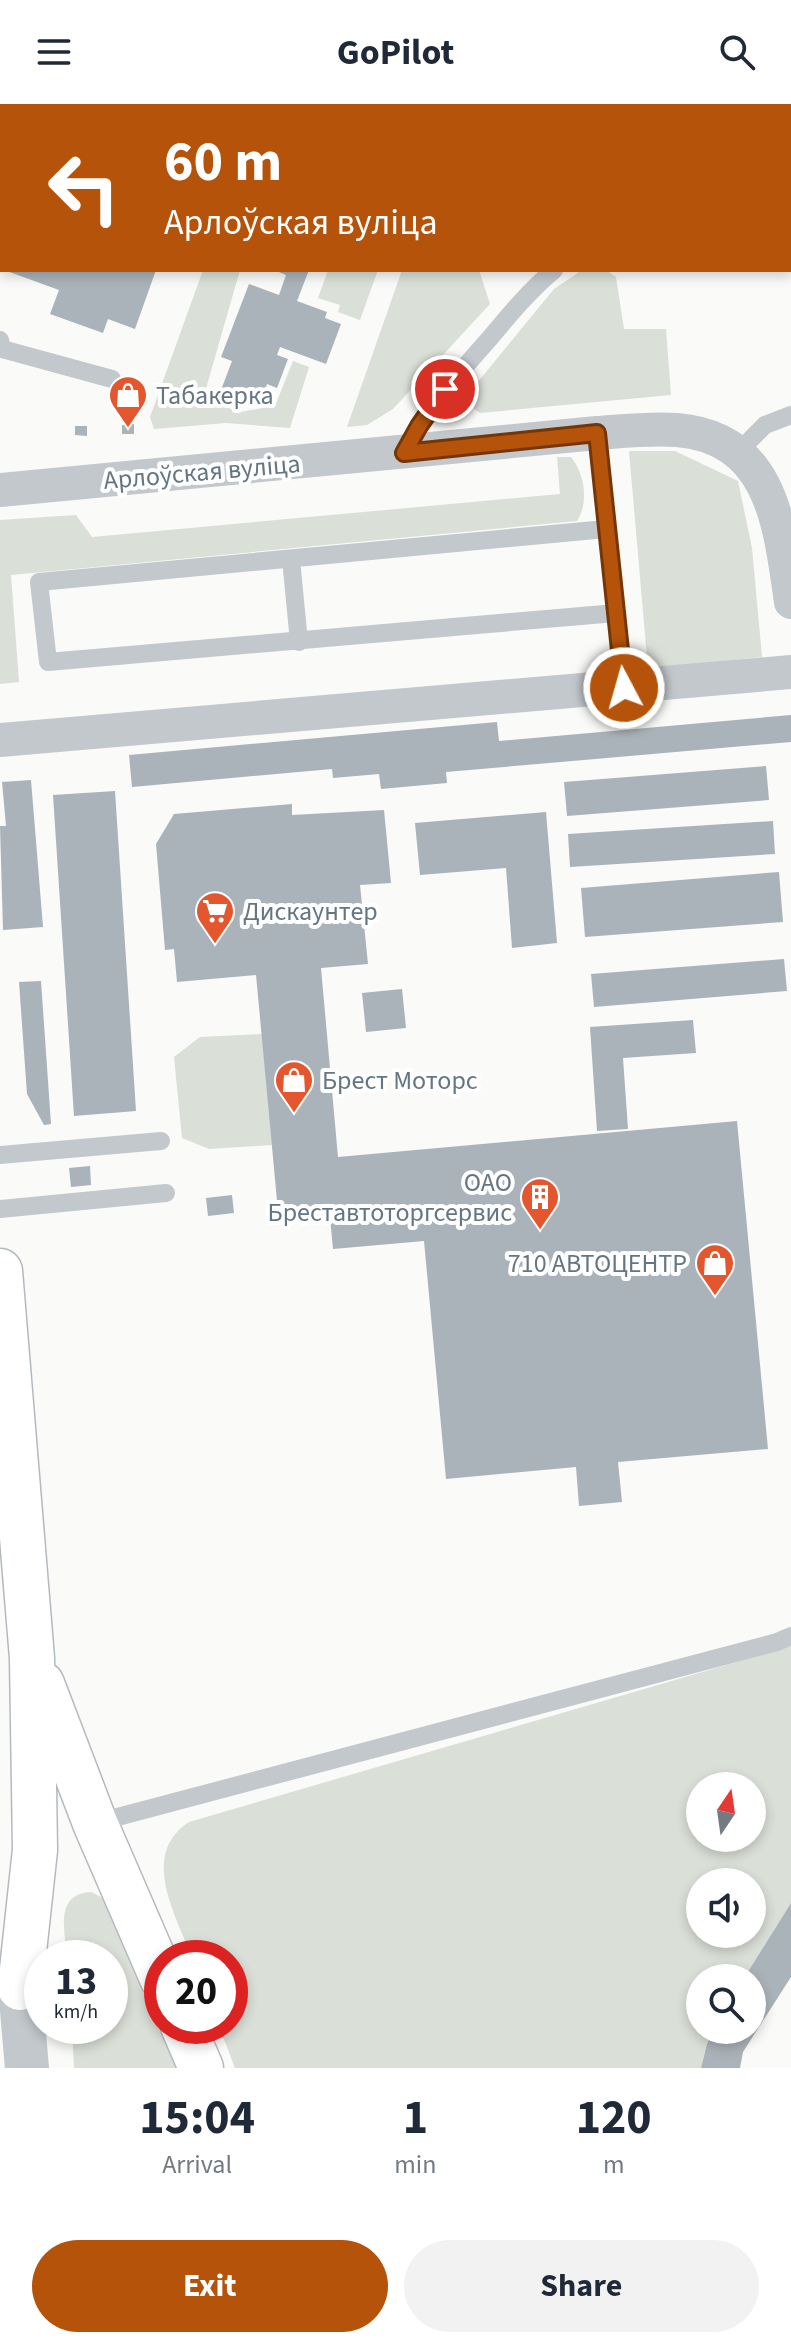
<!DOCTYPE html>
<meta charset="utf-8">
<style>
:root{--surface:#fff;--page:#f2f2f3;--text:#1f2937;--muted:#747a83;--accent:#b45309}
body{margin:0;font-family:"Source Sans 3",sans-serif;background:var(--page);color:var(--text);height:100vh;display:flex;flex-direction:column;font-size:30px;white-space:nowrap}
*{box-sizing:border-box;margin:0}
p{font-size:26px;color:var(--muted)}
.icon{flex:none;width:44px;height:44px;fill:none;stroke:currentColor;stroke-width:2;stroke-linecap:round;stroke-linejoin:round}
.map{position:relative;height:1964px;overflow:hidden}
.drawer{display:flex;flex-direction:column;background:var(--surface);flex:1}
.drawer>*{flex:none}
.hud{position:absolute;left:0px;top:0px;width:792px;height:168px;box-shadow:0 4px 12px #0003;background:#b45309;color:#fff;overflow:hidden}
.needle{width:52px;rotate:13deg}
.buttons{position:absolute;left:686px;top:1668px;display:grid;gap:16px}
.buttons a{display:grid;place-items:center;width:80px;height:80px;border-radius:50%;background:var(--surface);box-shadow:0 4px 12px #0003;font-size:40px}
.speed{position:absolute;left:24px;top:1836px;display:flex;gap:16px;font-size:40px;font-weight:700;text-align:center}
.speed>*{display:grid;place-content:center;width:104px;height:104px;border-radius:50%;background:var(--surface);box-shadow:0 4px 12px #0003;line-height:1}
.speed small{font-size:20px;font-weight:400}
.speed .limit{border:12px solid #d22;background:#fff;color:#111}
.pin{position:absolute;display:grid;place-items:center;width:68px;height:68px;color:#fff;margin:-34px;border:4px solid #fff;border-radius:50%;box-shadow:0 2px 8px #0007}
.me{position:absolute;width:88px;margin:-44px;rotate:354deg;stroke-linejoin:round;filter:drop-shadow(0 0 6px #0008)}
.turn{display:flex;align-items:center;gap:28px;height:168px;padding:0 32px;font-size:36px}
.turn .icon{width:104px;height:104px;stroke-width:2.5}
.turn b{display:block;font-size:56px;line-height:68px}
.eta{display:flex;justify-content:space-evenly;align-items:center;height:136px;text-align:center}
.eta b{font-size:48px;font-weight:700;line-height:56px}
.action{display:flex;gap:16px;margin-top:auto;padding:16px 32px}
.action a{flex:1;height:92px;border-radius:48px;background:var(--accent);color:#fff;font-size:32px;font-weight:700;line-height:92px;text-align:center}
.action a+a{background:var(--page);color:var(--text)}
header{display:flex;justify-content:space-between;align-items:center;height:104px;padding:0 32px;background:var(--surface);font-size:36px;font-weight:700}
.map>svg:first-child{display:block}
</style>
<header><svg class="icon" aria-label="menu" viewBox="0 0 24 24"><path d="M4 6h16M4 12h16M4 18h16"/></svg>GoPilot<svg class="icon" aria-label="search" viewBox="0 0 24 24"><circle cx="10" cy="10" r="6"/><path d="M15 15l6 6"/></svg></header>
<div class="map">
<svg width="791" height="1964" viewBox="0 0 791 1964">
<rect width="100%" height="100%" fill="#fafaf8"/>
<path fill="#dadfd7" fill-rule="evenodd" d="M475 0H727L728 2H476Z
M203 166H240L203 295 240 308 275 302 293 257 309 263 290 324 226 319 154 325 150 313Z
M328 166H378L360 216 338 208 340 201 318 194Z
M402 166H479L490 200 393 305 367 321 347 323Z
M582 166H606L616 173 624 225H666L671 291 480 309 463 296 554 185Z
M629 347H675L738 377 752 444 762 553 648 565Z
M557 353H571C585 370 589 399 577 417L11 471 19 578 0 580V416L76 411 92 433 560 390Z
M262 930 272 1041 209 1045 182 1034 174 953 200 933Z
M791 1542V1799L744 1874H700V1926H714L707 1940 701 1964H235L219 1922H230V1854H192C176 1811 139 1751 189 1718ZM700 1682H752V1734H700ZM700 1778H752V1830H700Z
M91 1788 101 1793 109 1802 179 1964H74L72 1922H110V1854H67C65 1827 54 1790 91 1788Z"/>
<path fill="#aab3b9" d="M4 166H156L135 225 108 215 103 229 50 210 59 186Z
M274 166H309L297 197 327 208 325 214 341 220 326 260 280 243 277 251 288 255 277 284 267 280 260 300 221 286 232 257 221 253 249 180 279 191 286 171Z
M134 320V330H122V321Z
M75 322H87V332L75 331Z
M791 611V638L446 668 447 679 381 685 379 670 333 674 332 665 132 683 129 651 497 618 499 637Z
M766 662 769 696 567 712 564 678Z
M31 676 43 823 3 826 0 722H6L2 678Z
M115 687 136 1007 74 1012 53 691Z
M292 700V711L384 706 391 779 360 781 368 860 321 864 338 1053 737 1017 768 1345 618 1358 622 1398 579 1402 576 1363 446 1375 424 1137 333 1145 330 1113 279 1118 256 871 177 878 174 845 165 846 156 740 174 710Z
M546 708 557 839 512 844 506 764 420 771 415 719Z
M773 717 775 750 570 763 568 730Z
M779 768 783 818 585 833 581 784Z
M784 855 787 887 594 903 591 870Z
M41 877 51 1020 44 1021 27 990 19 878Z
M402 885 406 924 366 928 362 889Z
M693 916 696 949 623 954 628 1025 597 1027 590 923Z
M90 1062 91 1081 71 1083 69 1064Z
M232 1091 234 1109 208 1112 206 1094Z
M791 1799V1873L743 1948 740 1964H701L707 1940 714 1926H752V1874H744Z"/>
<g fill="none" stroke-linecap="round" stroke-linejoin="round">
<g stroke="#b3babf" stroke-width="47">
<path id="secondary" d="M0 1167 32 1554 35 1746 20 1884
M42 1580 95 1719 162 1874
M183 1922 201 1964"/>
</g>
<path stroke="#c3c8cc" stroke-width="18" d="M461 0 462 2
M744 0 745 2
M131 1 133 2
M269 2 270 0
M790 83H791
M0 236 2 245 112 275
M597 329 624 584
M404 348C427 305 458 270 490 234 510 210 530 186 554 166
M738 348 765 321 791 311
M606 425 39 478 48 558 616 509
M291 455 299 538
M0 1051 161 1037
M0 1105 166 1089
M95 1719 777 1538 791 1532"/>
<path stroke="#c3c8cc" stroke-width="34" d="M0 386 597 329C624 327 651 324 677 326 773 334 780 422 791 498
M0 636 791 568"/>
<path stroke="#c3c8cc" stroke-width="44" d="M20 1884 27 1964"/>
<use href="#secondary" stroke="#fff" stroke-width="44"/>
</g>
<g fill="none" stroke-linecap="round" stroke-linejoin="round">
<g stroke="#753606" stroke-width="20">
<path id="route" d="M445 285 419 322 404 349 597 329 624 584"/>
</g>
<use href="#route" stroke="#b45309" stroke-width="14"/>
</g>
<defs>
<g id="shop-pin" transform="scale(2)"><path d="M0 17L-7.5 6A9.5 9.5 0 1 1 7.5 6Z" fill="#e4572e" stroke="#fff"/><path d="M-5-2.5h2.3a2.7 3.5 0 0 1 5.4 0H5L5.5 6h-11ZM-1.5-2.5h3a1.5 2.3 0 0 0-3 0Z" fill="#fff"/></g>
<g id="supermarket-pin" transform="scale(2)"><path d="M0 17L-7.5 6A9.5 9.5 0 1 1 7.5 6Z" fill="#e4572e" stroke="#fff"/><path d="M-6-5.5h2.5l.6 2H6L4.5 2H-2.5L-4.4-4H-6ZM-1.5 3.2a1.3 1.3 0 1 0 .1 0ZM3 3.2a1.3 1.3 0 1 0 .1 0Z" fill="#fff"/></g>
<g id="building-pin" transform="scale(2)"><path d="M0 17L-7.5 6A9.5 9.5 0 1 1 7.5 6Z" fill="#e4572e" stroke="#fff"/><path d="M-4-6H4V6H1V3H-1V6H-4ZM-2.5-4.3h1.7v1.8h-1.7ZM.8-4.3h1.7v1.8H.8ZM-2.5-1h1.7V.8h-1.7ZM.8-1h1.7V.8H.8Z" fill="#fff"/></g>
</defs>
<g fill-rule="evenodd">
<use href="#shop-pin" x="128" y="291"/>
<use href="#supermarket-pin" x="215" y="807"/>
<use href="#shop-pin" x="294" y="976"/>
<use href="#building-pin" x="540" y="1093"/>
<use href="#shop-pin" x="715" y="1159"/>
</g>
<g text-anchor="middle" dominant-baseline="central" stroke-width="8" stroke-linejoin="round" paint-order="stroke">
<g font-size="26" fill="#657683" stroke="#fff" text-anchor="start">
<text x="156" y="291">Табакерка</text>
<text x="243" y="807">Дискаунтер</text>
<text x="322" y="976">Брест Моторс</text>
<text x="512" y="1078" text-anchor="end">ОАО<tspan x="512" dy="30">Бреставтоторгсервис</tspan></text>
<text x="687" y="1159" text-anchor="end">710 АВТОЦЕНТР</text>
</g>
<g font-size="26" fill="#657683" stroke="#fff">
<text transform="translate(202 368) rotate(-5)">Арлоўская вуліца</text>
</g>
</g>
</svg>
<div class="buttons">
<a><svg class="needle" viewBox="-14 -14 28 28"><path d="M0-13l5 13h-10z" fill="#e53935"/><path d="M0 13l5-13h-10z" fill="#747a83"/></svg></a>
<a><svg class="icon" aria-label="sound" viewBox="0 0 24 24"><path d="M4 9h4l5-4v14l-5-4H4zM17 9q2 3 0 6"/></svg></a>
<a><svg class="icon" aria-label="search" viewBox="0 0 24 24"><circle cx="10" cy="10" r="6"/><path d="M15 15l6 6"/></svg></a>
</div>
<div class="speed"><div>13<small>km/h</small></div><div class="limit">20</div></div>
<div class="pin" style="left:445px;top:285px;background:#d93025"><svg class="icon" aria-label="arrive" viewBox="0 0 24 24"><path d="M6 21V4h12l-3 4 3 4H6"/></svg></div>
<svg class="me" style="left:624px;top:584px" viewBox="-20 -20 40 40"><circle r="17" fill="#b45309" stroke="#fff" stroke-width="3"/><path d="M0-11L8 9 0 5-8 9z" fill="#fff"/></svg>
<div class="hud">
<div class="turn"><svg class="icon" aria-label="left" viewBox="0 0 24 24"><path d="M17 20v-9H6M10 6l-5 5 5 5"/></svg><div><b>60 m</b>Арлоўская вуліца</div></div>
</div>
</div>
<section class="drawer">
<div class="eta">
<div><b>15:04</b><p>Arrival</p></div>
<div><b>1</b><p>min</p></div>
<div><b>120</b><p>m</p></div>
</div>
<div class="action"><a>Exit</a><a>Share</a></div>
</section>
